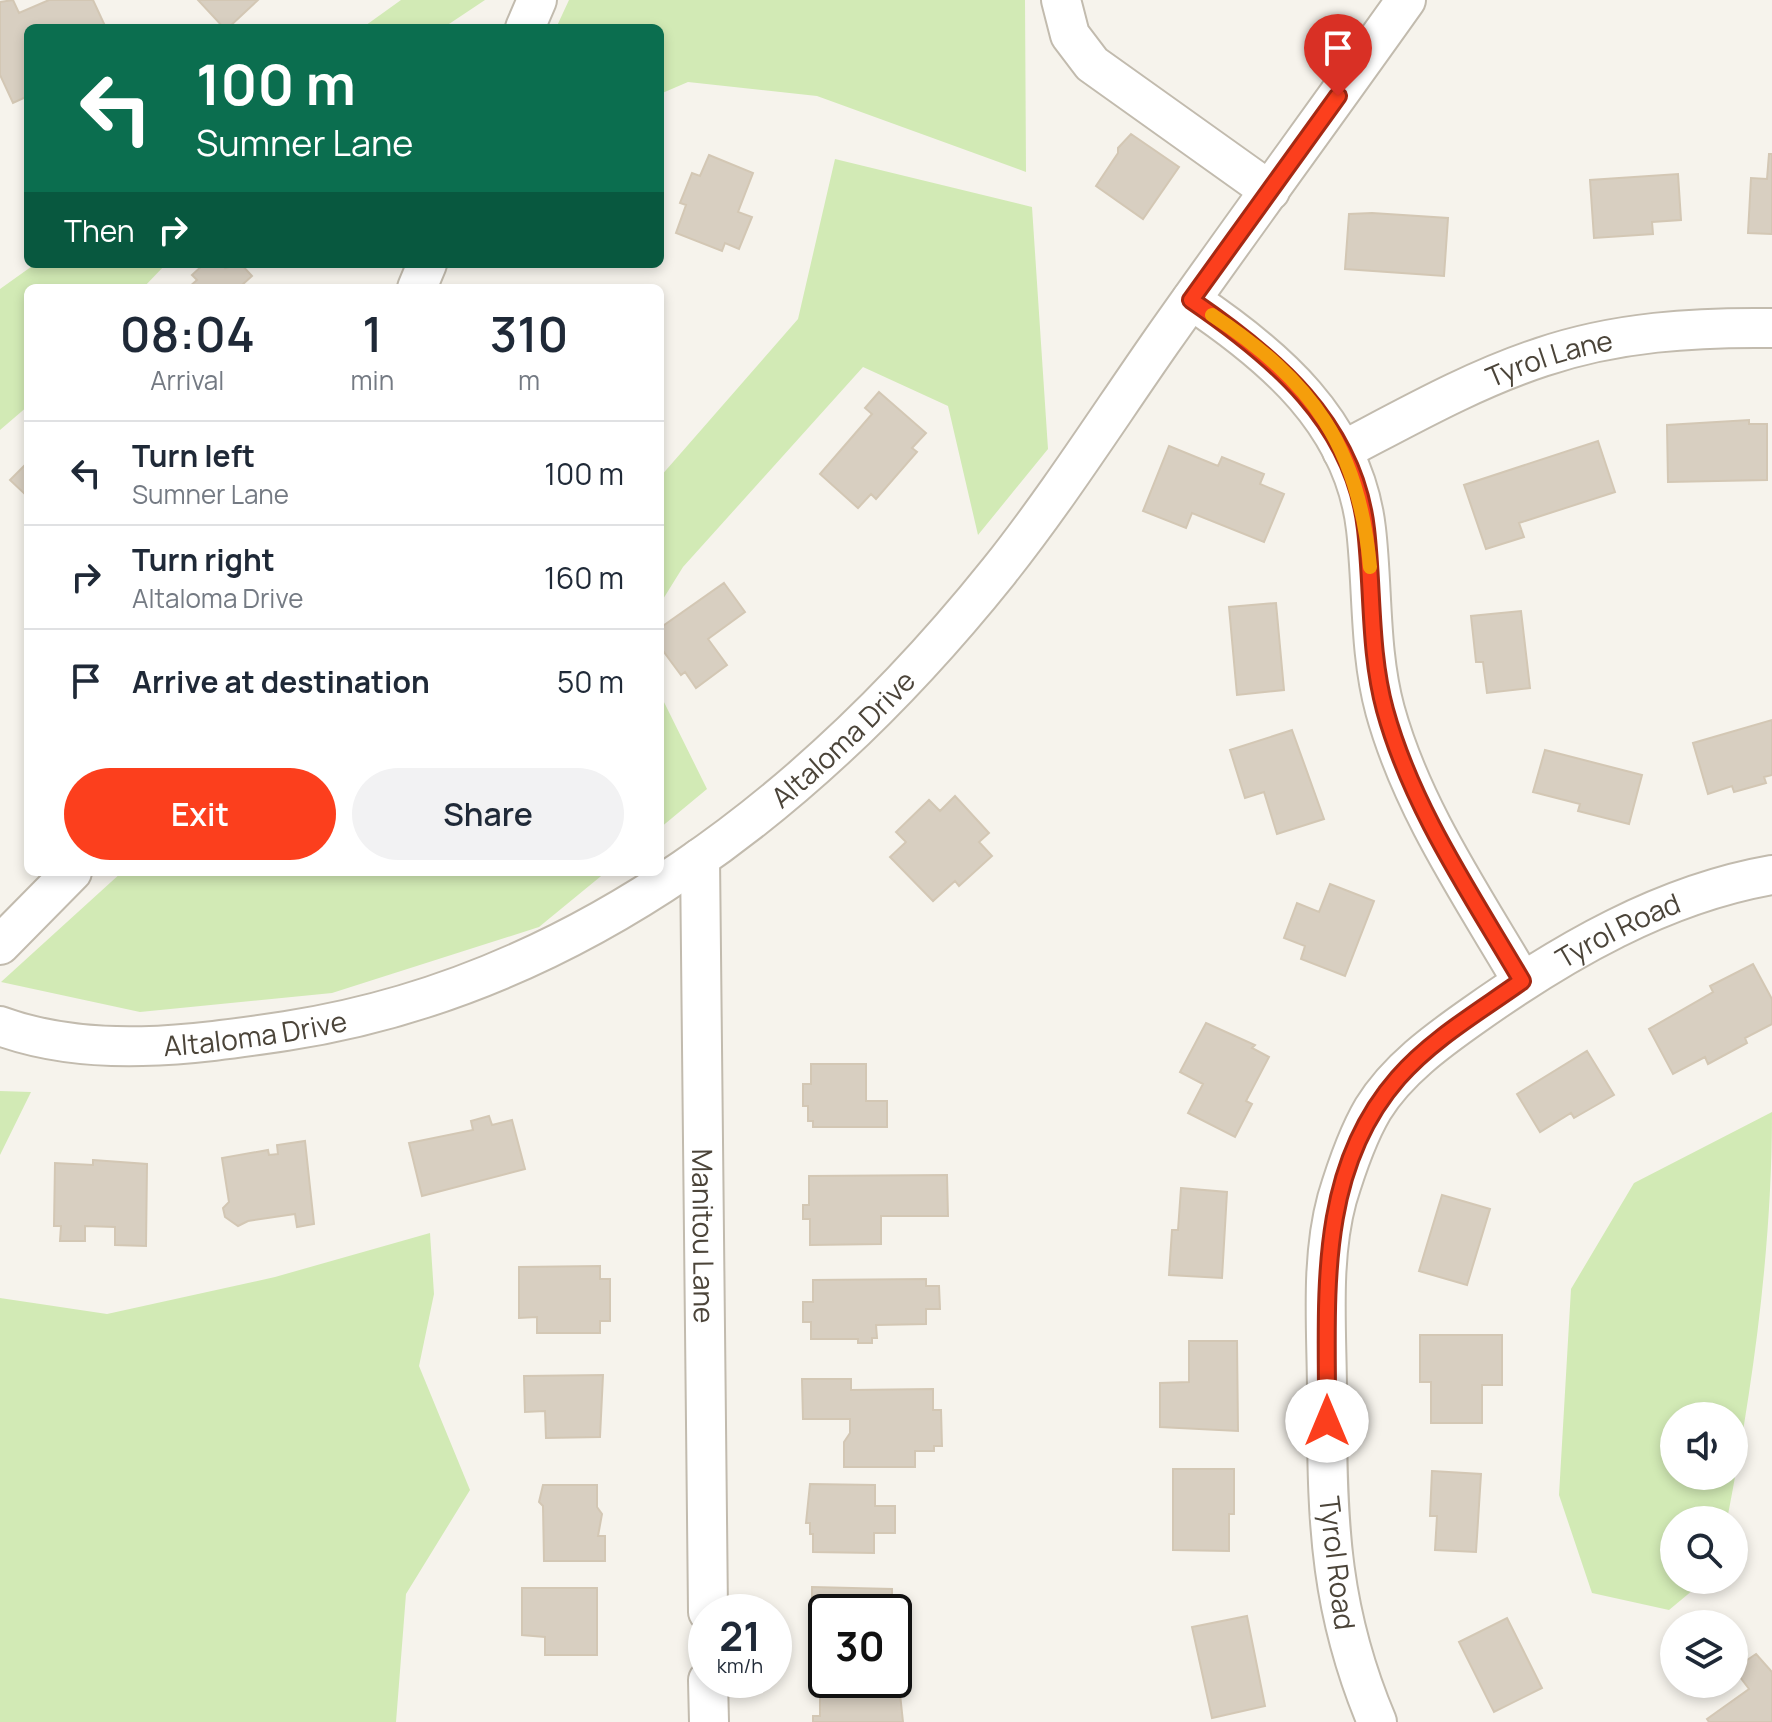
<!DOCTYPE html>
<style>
:root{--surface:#fff;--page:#f2f2f3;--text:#1f2937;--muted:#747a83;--line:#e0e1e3;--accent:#fc3f1d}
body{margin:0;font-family:Manrope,sans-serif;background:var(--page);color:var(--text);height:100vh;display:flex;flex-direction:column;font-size:30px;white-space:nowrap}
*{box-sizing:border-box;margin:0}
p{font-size:26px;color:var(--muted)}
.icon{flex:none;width:44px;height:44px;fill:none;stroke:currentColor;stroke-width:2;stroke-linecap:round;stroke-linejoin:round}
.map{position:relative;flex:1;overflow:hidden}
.drawer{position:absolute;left:24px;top:284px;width:640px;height:592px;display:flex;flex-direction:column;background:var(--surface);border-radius:12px;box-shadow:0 4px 12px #0003}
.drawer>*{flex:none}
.hud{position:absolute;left:24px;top:24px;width:640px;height:244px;border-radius:12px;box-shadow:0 4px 12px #0003;background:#0b6e4f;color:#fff;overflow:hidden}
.buttons{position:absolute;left:1660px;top:1402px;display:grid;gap:16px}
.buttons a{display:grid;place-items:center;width:88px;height:88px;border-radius:50%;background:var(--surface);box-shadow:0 4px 12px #0003;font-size:40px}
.speed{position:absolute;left:688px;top:1594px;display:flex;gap:16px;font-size:40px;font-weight:700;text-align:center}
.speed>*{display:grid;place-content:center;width:104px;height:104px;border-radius:50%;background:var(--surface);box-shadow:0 4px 12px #0003;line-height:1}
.speed small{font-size:20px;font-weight:400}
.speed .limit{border:4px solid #111;border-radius:12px;background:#fff;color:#111}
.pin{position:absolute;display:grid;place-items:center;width:68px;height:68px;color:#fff;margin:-82px -34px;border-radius:50% 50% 50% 0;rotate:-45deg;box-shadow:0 0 8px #0007}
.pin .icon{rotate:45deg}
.me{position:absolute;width:88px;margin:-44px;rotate:0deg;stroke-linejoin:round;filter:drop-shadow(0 0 6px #0008)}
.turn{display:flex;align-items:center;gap:28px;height:168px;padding:0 40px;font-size:36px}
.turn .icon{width:104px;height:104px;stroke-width:2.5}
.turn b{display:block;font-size:56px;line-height:68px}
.then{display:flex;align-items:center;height:76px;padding:0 40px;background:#0003;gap:16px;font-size:30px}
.eta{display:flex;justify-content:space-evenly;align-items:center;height:136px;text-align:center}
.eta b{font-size:48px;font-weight:600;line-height:56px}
.cta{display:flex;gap:16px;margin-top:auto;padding:16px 40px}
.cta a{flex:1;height:92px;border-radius:48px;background:var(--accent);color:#fff;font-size:32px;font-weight:600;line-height:92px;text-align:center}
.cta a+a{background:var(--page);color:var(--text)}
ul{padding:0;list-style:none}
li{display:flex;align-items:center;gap:24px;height:104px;padding:0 40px;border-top:2px solid var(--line)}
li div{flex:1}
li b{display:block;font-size:30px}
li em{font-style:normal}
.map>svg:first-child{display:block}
</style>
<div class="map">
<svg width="1772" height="1722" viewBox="0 0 1772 1722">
<rect width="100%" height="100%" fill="#f6f3ec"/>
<path fill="#d2eab5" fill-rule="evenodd" d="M401 0H485L443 28H362Z
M569 0H1025L1026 172 817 96 688 82 660 94V28H556Z
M835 159 1032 207 1048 449 978 535 948 406 863 367 683 567 660 604V477L798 319Z
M35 264H166L143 288H28V406L0 430V289Z
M660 694 707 789 660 828Z
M122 872H606L539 927 332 993 140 1012 1 982Z
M0 1091 31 1092 0 1155Z
M1772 1112C1772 1248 1753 1386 1727 1520H1674V1580H1705L1669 1610 1592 1593 1559 1495 1571 1289 1634 1183ZM1674 1416H1734V1476H1674Z
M430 1233 434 1294 419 1366 470 1490 406 1594 396 1722H0V1298L107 1314 275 1277Z"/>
<path fill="#d8cfc1" stroke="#d3c7b4" stroke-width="2" d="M13 0 19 13 49 0H93L106 28H28V96L13 103 0 75V2Z
M198 0H258L228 28H224Z
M1131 134 1179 167 1143 219 1096 186 1118 153V148Z
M1769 154H1772V234L1748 233 1751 178 1767 179Z
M709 155 753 173 738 212 752 217 739 249 725 243 722 251 676 233 686 205 680 203 692 173 700 176Z
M1678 174 1681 220 1652 222 1653 234 1594 238 1590 180Z
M1372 213 1448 218 1444 276 1345 269 1349 214Z
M204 264H222L225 268 241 264 252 276 242 285 245 288H188L197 280 192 275Z
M879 392 926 433 912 448 917 452 876 499 871 494 858 508 820 474 872 414 865 408Z
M1749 420V424H1767V480L1668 482 1667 425Z
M1598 441 1615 492 1519 523 1524 537 1486 549 1464 485Z
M1169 446 1218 466 1222 457 1264 474 1260 484 1284 494 1264 542 1192 513 1186 528 1143 511Z
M28 462V497L10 480Z
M724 583 745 612 708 639 727 665 696 688 685 672 681 675 661 648 663 646 660 628Z
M1276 603 1284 690 1237 695 1229 607Z
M1521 611 1530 688 1487 693 1483 662H1476L1471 616Z
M1772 720V775L1764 777 1766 783 1734 792 1732 786 1708 794 1693 743Z
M1292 730 1324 819 1277 834 1264 792 1245 798 1230 750Z
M1545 750 1642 775 1629 824 1578 811 1580 804 1533 792Z
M955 796 989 833 979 842 992 856 959 886 955 881 933 901 890 857 906 842 896 832 929 800 940 811Z
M1330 884 1374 901 1345 976 1301 959 1305 946 1284 938 1297 903 1319 912Z
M1753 964 1772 999V1024L1745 1038 1747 1043 1708 1064 1705 1057 1673 1074 1649 1029 1713 992 1710 986Z
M1206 1023 1255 1045 1252 1048 1269 1057 1246 1101 1252 1104 1235 1137 1188 1113 1203 1084 1180 1072Z
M1587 1051 1614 1095 1574 1118 1571 1113 1540 1132 1517 1094Z
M811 1064H866V1101H887V1127H813V1121H808V1106H803V1084H811Z
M489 1116 492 1125 512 1120 525 1169 422 1196 409 1143 473 1130 471 1121Z
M305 1141 314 1224 297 1227 295 1214 248 1221 238 1226 225 1217 223 1208 229 1202 222 1158 268 1150 269 1155 278 1154 277 1145Z
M93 1160 147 1164 146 1246 115 1245V1227L85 1226V1241H60L61 1226H54L55 1163 93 1165Z
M947 1175 948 1216H881V1244L810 1245V1219H803V1205H809V1176Z
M1181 1188 1227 1192 1222 1278 1169 1275 1172 1230H1178Z
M1442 1195 1490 1209 1467 1285 1419 1271Z
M600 1266V1279H610V1321H600V1333H537V1317L519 1318V1267Z
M926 1279V1286H939L940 1309H926V1324L876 1325 877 1338H872V1343H858V1339H811V1322H803V1302H813V1280Z
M1420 1335H1502V1385H1482V1423H1431V1382H1420Z
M1189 1341H1237L1238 1431 1160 1427V1383L1189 1382Z
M603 1375 600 1437 546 1438 545 1411 525 1412 524 1376Z
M802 1379H851V1390L933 1389V1410H941L942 1446H934V1451H915V1467H844V1442L850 1433V1419H803Z
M1173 1469H1234V1514H1229V1551L1173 1550Z
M1432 1471 1481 1474 1476 1552 1435 1550 1437 1516H1430Z
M810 1484 875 1485V1506H895V1533H874V1553L813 1552V1534H810V1523H806Z
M543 1485H597V1507L602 1514 598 1536H605V1561H544L543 1506 539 1502Z
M812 1587 892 1589V1612H826V1654H812Z
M522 1588H597V1655H545V1637L522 1635Z
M1247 1616 1265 1706 1212 1718 1192 1627Z
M1507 1618 1542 1688 1494 1712 1459 1642Z
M1756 1654 1772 1672V1722H1709L1707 1719 1749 1689 1734 1669Z
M820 1693 900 1694 903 1722H813V1716H820Z"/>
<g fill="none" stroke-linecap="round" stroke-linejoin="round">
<g stroke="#c2bbae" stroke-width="42">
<g id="minor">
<path d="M1061 0 1070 35 1092 64 1270 191"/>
<path d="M525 28 537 0"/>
<path d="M417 288 427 264"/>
<path d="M1191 300C1273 355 1354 423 1366 529 1373 589 1369 651 1385 710 1412 808 1471 894 1522 981"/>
<path id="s1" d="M1342 451C1407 417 1472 380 1542 357 1616 332 1694 327 1772 328"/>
<path id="s2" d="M700 858 708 1612"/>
<path d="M0 945 72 872"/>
<path id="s3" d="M0 1026C91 1059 192 1045 286 1031 579 986 818 797 999 571 1057 498 1108 418 1161 342 1242 227 1325 114 1406 0"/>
<path d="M708 1680 709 1722"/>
<path id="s4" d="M1377 1722C1331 1613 1327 1526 1327 1409 1328 1341 1319 1265 1337 1199 1346 1169 1357 1136 1373 1109 1397 1070 1437 1041 1474 1015 1563 952 1663 894 1772 875"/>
</g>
</g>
<use href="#minor" stroke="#fff" stroke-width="38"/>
</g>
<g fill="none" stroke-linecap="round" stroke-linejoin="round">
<g stroke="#a42913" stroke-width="20">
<path id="route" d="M1327 1421C1328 1303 1314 1174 1398 1078 1432 1039 1480 1011 1522 981 1471 894 1412 808 1385 710 1369 651 1373 589 1366 529 1354 423 1273 356 1191 300L1338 96"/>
</g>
<use href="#route" stroke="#fc3f1d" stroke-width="14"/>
<path stroke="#f59e0b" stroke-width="14" d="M1212 315C1312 381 1359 446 1370 567"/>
</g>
<g text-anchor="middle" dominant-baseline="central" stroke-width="8" stroke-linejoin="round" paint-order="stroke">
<g font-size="28" fill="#4b4439" stroke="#fff">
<text stroke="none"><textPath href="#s1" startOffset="228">Tyrol Lane</textPath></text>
<text stroke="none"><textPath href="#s3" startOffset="928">Altaloma Drive</textPath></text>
<text stroke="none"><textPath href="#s4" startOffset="934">Tyrol Road</textPath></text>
<text stroke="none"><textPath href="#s3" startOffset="258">Altaloma Drive</textPath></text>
<text stroke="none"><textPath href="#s2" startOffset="378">Manitou Lane</textPath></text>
<text transform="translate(1338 1563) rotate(83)">Tyrol Road</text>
</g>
</g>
</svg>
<div class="buttons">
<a><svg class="icon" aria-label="sound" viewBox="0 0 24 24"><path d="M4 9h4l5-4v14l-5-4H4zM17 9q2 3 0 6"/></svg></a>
<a><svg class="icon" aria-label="search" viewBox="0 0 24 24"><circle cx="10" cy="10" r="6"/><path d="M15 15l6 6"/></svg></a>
<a><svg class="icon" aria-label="layers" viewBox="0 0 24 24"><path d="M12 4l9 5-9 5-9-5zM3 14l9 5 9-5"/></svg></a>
</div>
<div class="speed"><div>21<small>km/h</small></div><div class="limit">30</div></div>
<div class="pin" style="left:1338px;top:96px;background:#d93025"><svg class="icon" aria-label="arrive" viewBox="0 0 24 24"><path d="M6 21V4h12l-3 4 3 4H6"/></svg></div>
<svg class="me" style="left:1327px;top:1421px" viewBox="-20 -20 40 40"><circle r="19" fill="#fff"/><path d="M0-13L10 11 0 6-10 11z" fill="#fc3f1d"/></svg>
<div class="hud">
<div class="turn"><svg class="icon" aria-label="left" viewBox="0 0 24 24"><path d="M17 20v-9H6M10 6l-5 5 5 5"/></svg><div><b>100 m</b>Sumner Lane</div></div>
<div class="then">Then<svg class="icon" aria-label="right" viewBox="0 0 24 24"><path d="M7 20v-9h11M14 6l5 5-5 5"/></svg></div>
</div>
<section class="drawer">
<div class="eta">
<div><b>08:04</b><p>Arrival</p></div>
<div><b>1</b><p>min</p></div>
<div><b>310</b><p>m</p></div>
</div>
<ul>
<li><svg class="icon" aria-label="left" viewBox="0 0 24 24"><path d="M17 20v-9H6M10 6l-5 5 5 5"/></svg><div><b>Turn left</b><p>Sumner Lane</p></div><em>100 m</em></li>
<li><svg class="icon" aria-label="right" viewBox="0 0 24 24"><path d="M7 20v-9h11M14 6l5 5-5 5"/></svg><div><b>Turn right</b><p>Altaloma Drive</p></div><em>160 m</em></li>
<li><svg class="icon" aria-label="arrive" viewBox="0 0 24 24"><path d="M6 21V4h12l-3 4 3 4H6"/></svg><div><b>Arrive at destination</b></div><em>50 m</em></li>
</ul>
<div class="cta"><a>Exit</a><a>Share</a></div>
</section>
</div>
